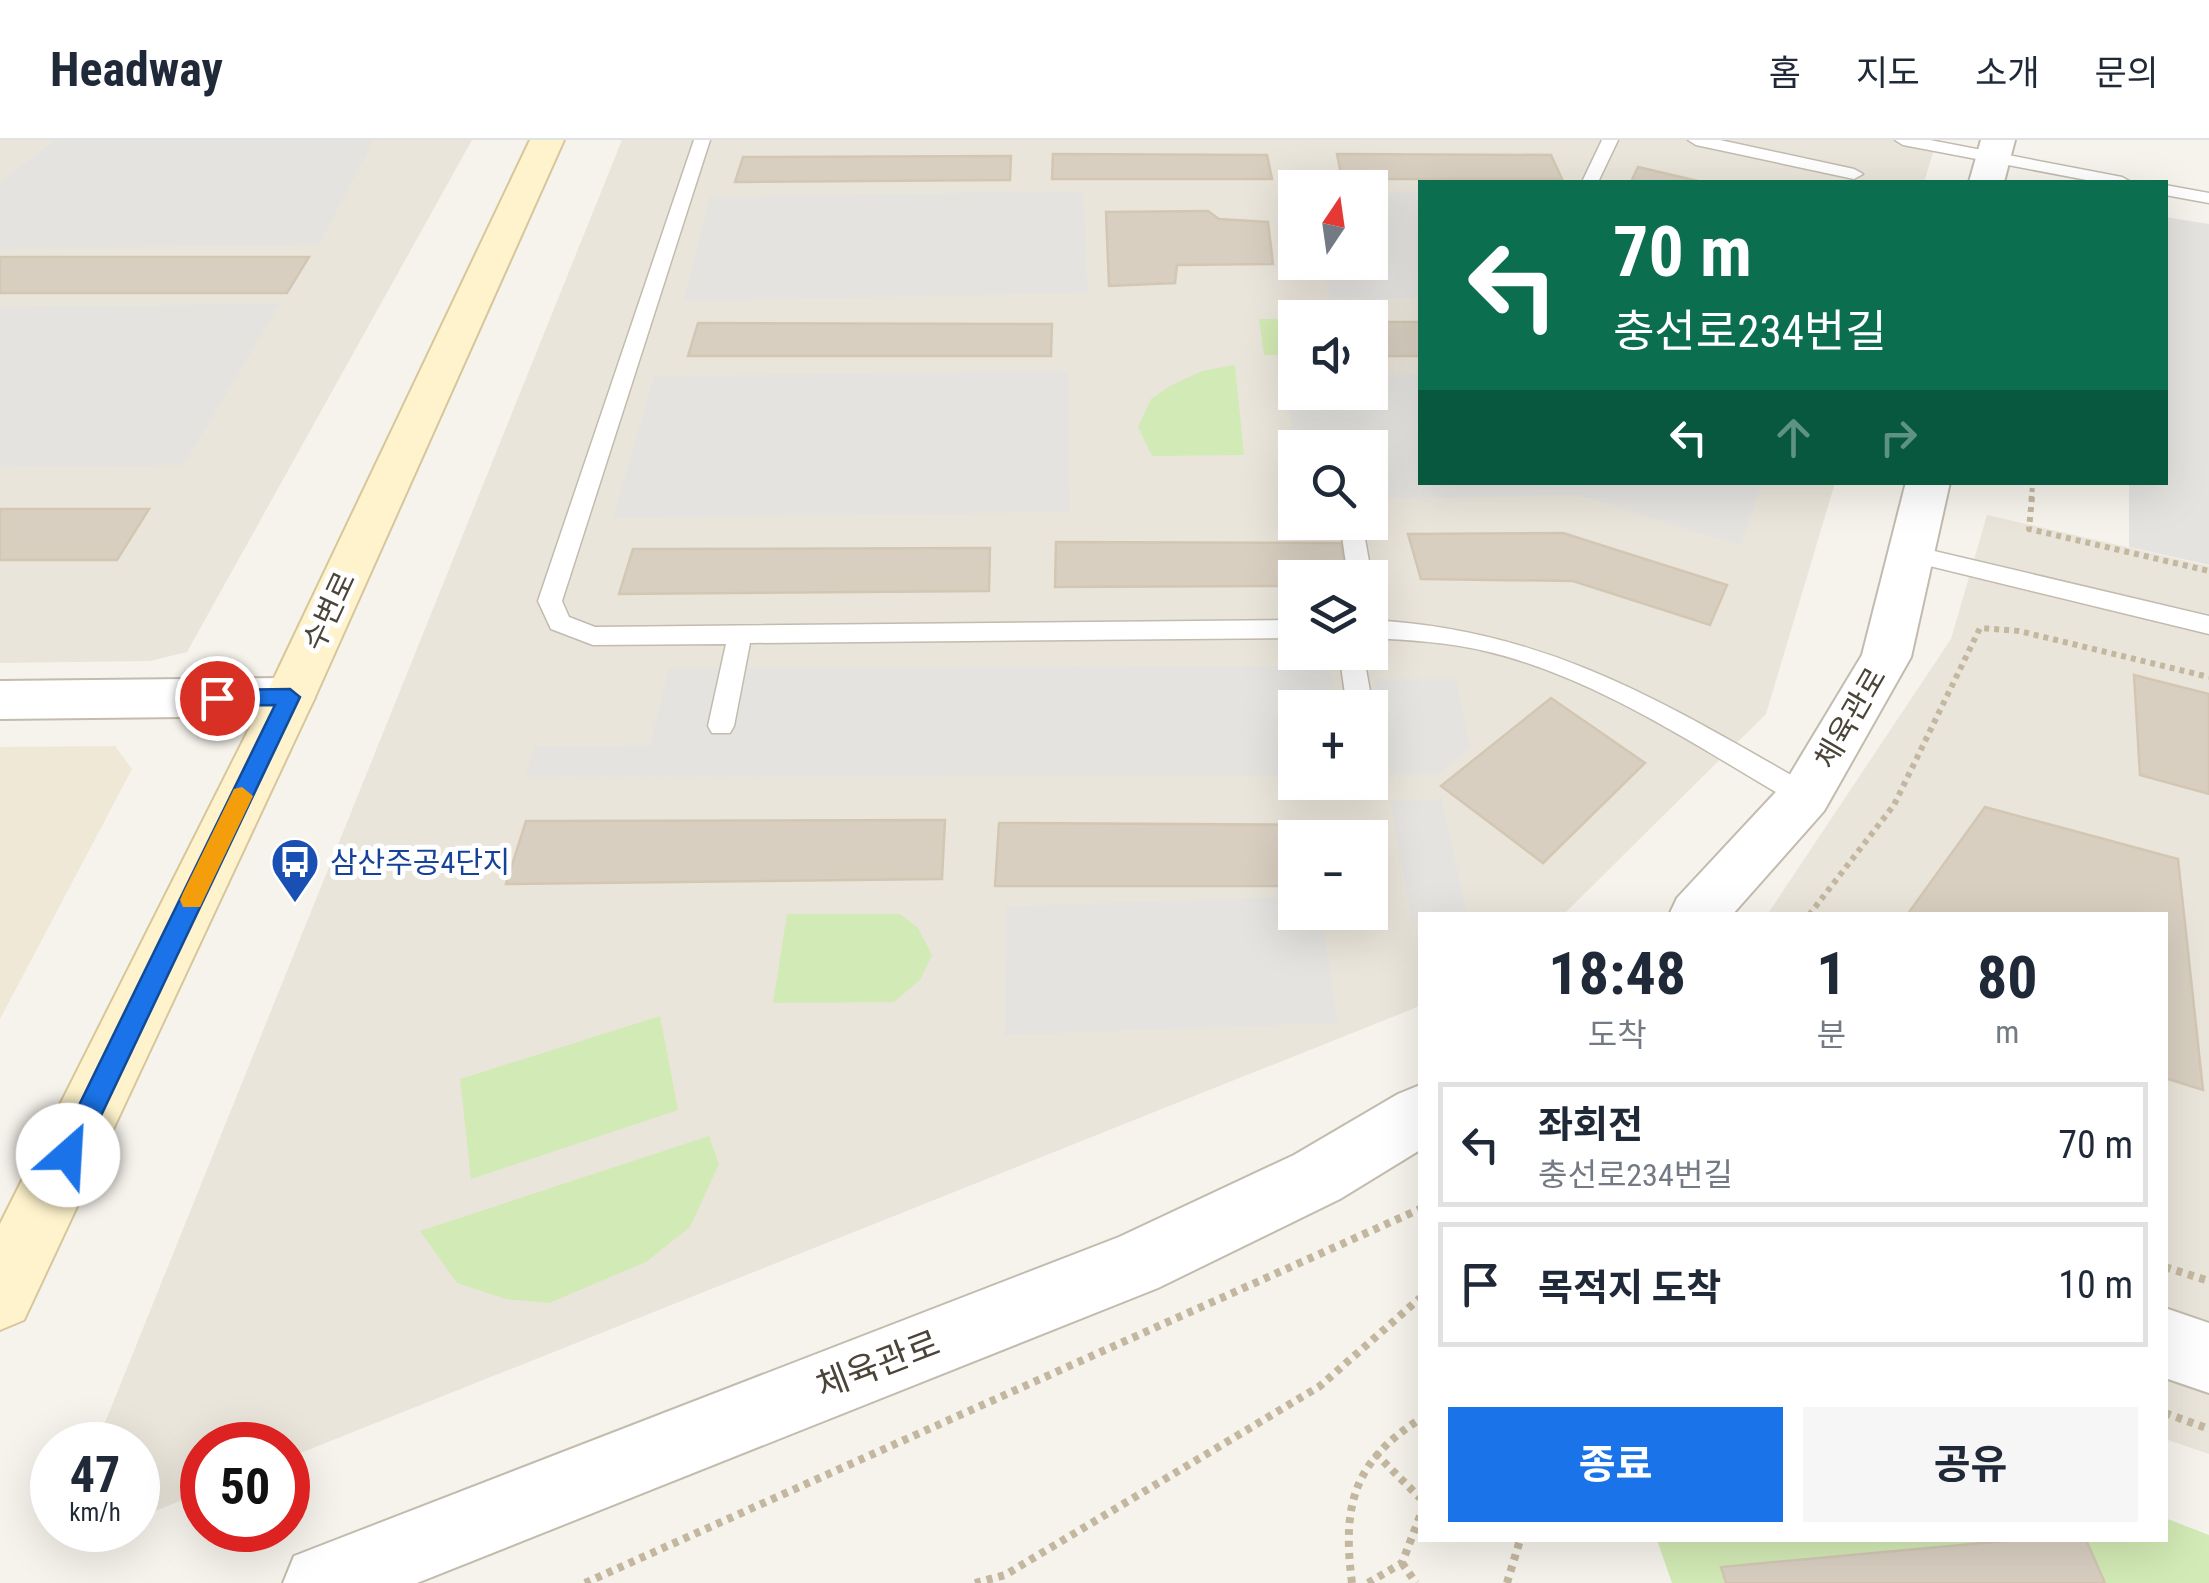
<!DOCTYPE html>
<html lang="ko">
<meta charset="utf-8">
<style>
:root{--surface:#fff;--page:#f6f6f7;--text:#1f2937;--muted:#747a83;--line:#e0e1e3;--accent:#1a73e8}
body{margin:0;font-family:"Roboto Condensed","Noto Sans KR",sans-serif;background:var(--page);color:var(--text);height:100vh;display:flex;flex-direction:column;font-size:38px;white-space:nowrap}
*{box-sizing:border-box;margin:0}
p{font-size:32px;color:var(--muted)}
.icon{flex:none;width:55px;height:55px;fill:none;stroke:currentColor;stroke-width:2;stroke-linecap:round;stroke-linejoin:round}
.map{position:relative;flex:1;overflow:hidden}
.details{position:absolute;left:1418px;top:772px;width:750px;height:630px;display:flex;flex-direction:column;background:var(--surface);border-radius:0px;box-shadow:0 10px 40px #0002}
.details>*{flex:none}
.banner{position:absolute;left:1418px;top:40px;width:750px;height:305px;border-radius:0px;box-shadow:0 10px 40px #0002;background:#0b6e4f;color:#fff;overflow:hidden}
.needle{width:65px;rotate:13deg}
.buttons{position:absolute;left:1278px;top:30px;display:grid;gap:20px}
.buttons a{display:grid;place-items:center;width:110px;height:110px;border-radius:0px;background:var(--surface);box-shadow:0 10px 40px #0002;font-size:50px}
.speed{position:absolute;left:30px;top:1282px;display:flex;gap:20px;font-size:50px;font-weight:700;text-align:center}
.speed>*{display:grid;place-content:center;width:130px;height:130px;border-radius:50%;background:var(--surface);box-shadow:0 10px 40px #0002;line-height:1}
.speed small{font-size:25px;font-weight:400}
.speed .limit{border:15px solid #d22;background:#fff;color:#111}
.pin{position:absolute;display:grid;place-items:center;width:85px;height:85px;color:#fff;margin:-42px;border:5px solid #fff;border-radius:50%;box-shadow:0 2px 10px #0007}
.me{position:absolute;width:110px;margin:-55px;rotate:26deg;stroke-linejoin:round;filter:drop-shadow(0 0 8px #0008)}
.turn{display:flex;align-items:center;gap:35px;height:210px;padding:0 30px;font-size:45px}
.turn .icon{width:130px;height:130px;stroke-width:2.5}
.turn b{display:block;font-size:70px;line-height:85px}
.lanes{display:flex;align-items:center;height:95px;padding:0 30px;background:#0003;justify-content:center;gap:50px;direction:ltr}
.lanes .off{opacity:.35}
.eta{display:flex;justify-content:space-evenly;align-items:center;height:170px;text-align:center}
.eta b{font-size:60px;font-weight:700;line-height:70px}
.button{display:flex;gap:20px;margin-top:auto;padding:20px 30px}
.button a{flex:1;height:115px;border-radius:0px;background:var(--accent);color:#fff;font-size:40px;font-weight:700;line-height:115px;text-align:center}
.button a+a{background:var(--page);color:var(--text)}
ul{padding:0;list-style:none}
li{display:flex;align-items:center;gap:30px;height:125px;margin:0 20px 15px;padding:0 10px;border:5px solid var(--line);border-radius:0px}
li div{flex:1}
li b{display:block;font-size:38px}
li em{font-style:normal}
header{display:flex;align-items:center;gap:60px;box-sizing:border-box;height:140px;padding:0 50px;background:var(--surface);border-bottom:2px solid var(--line)}
header strong{font-size:48px}
nav{display:flex;gap:55px;margin-inline-start:auto;font-size:35px}
.map>svg:first-child{display:block}
</style>
<header>
<strong>Headway</strong>
<nav><a>홈</a><a>지도</a><a>소개</a><a>문의</a></nav>
</header>
<div class="map">
<svg width="2209" height="1443" viewBox="0 0 2209 1443">
<rect width="100%" height="100%" fill="#f6f3ec"/>
<path fill="#eae5da" fill-rule="evenodd" d="M0 0H472L187 512 150 521 0 523Z
M622 0H1937L1924 42H1420V342L1835 343 1766 574 1563 775H1420V866L288 1318V1305H202V1352L138 1378V1305H96ZM1295 48H1370V122H1295ZM1295 178H1370V252H1295ZM1295 308H1370V382H1295ZM1295 438H1370V512H1295ZM1295 568H1370V642H1295ZM1295 698H1370V772H1295Z
M1987 375 2209 426V1314L2165 1299V775H1767L1951 499Z"/>
<path fill="#efe8d6" d="M115 606 132 629 0 879V607Z"/>
<path fill="#d2eab5" d="M1259 179H1295V215H1264Z
M1235 225 1244 315 1152 316 1138 287 1151 259 1170 246 1202 231Z
M787 774H900L918 788 932 815 920 840 894 862 773 863Z
M660 876 678 970 471 1039 460 939Z
M709 996 719 1024 690 1087 646 1122 549 1163 506 1159 457 1143 420 1091Z
M2165 1378 2209 1395V1443H1672L1657 1400H2165Z"/>
<path fill="#e5e3e0" d="M55 0H374L319 105 0 109V42Z
M1083 51 1088 153 683 161 710 57Z
M1420 52V158L1330 159 1323 123 1370 122V53Z
M2165 77 2209 84V425L2129 407V343L2165 342Z
M280 164 184 325 0 327V167Z
M1068 231 1069 372 613 378 654 236Z
M1420 234V342L1762 343 1741 406 1578 355 1370 359V308L1296 307 1283 236H1295V252H1370V235Z
M1331 526 1337 567 1295 568V636L525 637 535 606 650 605 669 528Z
M1374 539H1456L1470 607 1439 635H1390Z
M1442 659 1467 775H1420V782L1412 783 1390 660Z
M1295 757V772L1321 773 1338 883 1005 895 1006 766Z"/>
<path fill="#d8cfc1" stroke="#d3c7b4" stroke-width="2.5" d="M1053 14 1267 15 1272 39H1052Z
M1337 14 1551 15 1562 39H1342Z
M1011 16 1010 40 735 42 743 17Z
M1638 27 1702 42H1631Z
M1208 71 1219 79 1268 82 1273 124 1177 125 1175 143 1109 146 1106 72Z
M0 117H309L287 153H0Z
M1373 182H1420V216H1383Z
M698 183 1052 184 1051 216H688Z
M0 369H149L117 420H0Z
M1563 393 1727 445 1710 485 1573 441 1421 439 1408 394Z
M1056 402 1341 403 1347 438H1295V446L1055 447Z
M990 408 989 451 619 454 633 409Z
M2134 535 2209 554V654L2140 635Z
M1551 558 1645 623 1543 723 1441 646Z
M1985 667 2178 719 2203 950 2165 938V775H1907Z
M945 680 942 739 506 744 526 681Z
M999 683 1335 685 1337 698H1295V746H995Z
M2015 1400H2086L2105 1443H1726L1721 1427Z"/>
<g fill="none" stroke-linecap="round" stroke-linejoin="round">
<g stroke="#c2bbae" stroke-width="3">
<path id="service" d="M694 0H710L562 461 569 477 595 487 1295 480V498L750 503 734 586 730 593H712L708 586 726 504 593 505 551 489 538 461Z
M1602 0H1618L1598 42H1582Z
M1688 0H1720L1854 29 1863 34 1854 39 1696 5Z
M1895 0H1930L2122 37 2131 42H2097L1903 5Z
M2165 45 2209 53V63L2165 55Z
M1340 382H1362L1372 438 1370 441V438H1348Z
M1913 406 2209 476V494L1905 420 1902 414Z
M1370 480C1548 489 1664 563 1814 648L1818 656 1814 664 1805 667 1796 664C1698 607 1596 537 1485 511 1447 502 1409 500 1370 498Z
M1339 512H1363L1373 568 1370 573V568H1347Z"/>
</g>
<g stroke="#c2bbae" stroke-width="4">
<path id="minor" d="M290 538 308 543 315 557 308 571 290 576 0 579V541Z
M2165 1168 2209 1183V1253L2165 1238Z"/>
</g>
<g stroke="#c2bbae" stroke-width="4">
<path id="tertiary" d="M1981 0H2015L2004 42H1969Z
M1906 342H1950L1911 517 1824 671 1732 775H1669L1677 758 1786 641 1862 515Z
M1420 945V1010L1340 1059 1158 1148 417 1443H283L294 1416 1119 1097 1294 1015 1398 954Z"/>
</g>
<g stroke="#d6c79b" stroke-width="4">
<path id="secondary" d="M530 0H564L315 557 24 1180 0 1190V1084L265 557Z"/>
</g>
<path stroke="#c4b79f" stroke-width="5" stroke-dasharray="4 4" stroke-linecap="butt" d="M2031 360 2033 342"/>
<path stroke="#c4b79f" stroke-width="6" stroke-dasharray="5 5" stroke-linecap="butt" d="M2032 357 2029 389 2209 431
M1809 775 1894 665 1980 488 2019 491 2209 537"/>
<path stroke="#c4b79f" stroke-width="8" stroke-dasharray="6 6" stroke-linecap="butt" d="M2165 1127 2209 1141
M2165 1273 2209 1289
M1375 1313 1420 1358
M1402 1423 1416 1443
M585 1443 1420 1069
M975 1443 1005 1435 1320 1246 1420 1158
M1352 1443C1342 1366 1353 1322 1420 1279
M1368 1443 1402 1423 1420 1376
M1507 1443 1520 1400"/>
<use href="#service" fill="#fff" fill-rule="evenodd"/>
<use href="#minor" fill="#fff" fill-rule="evenodd"/>
<use href="#tertiary" fill="#fff" fill-rule="evenodd"/>
<use href="#secondary" fill="#fff3cd" fill-rule="evenodd"/>
</g>
<path fill="#1a73e8" stroke="#114b97" stroke-width="2.5" d="M290 549 300 557 78 1024 68 1028 59 1024 55 1015 59 1006 275 565 217 566 207 558 217 550Z"/>
<path fill="#f59e0b" d="M242 647 253 656 200 767H183L180 760 183 753 234 649Z"/>
<defs>
<g id="bus-pin" transform="scale(2.5)"><path d="M0 17L-7.5 6A9.5 9.5 0 1 1 7.5 6Z" fill="#1a4fb4" stroke="#fff"/><path d="M-5-6H5V4H4V6H2V4H-2V6H-4V4H-5ZM-3.5-4V0h7V-4ZM-3.5 1.2v1.5H-2V1.2ZM2 1.2v1.5H3.5V1.2Z" fill="#fff"/></g>
</defs>
<g fill-rule="evenodd">
<use href="#bus-pin" x="295" y="722"/>
</g>
<g text-anchor="middle" dominant-baseline="central" stroke-width="10" stroke-linejoin="round" paint-order="stroke">
<g font-size="30" fill="#4b4439" stroke="#fff">
<text transform="translate(329 471) rotate(-65)">수변로</text>
<text transform="translate(1850 578) rotate(-60)">체육관로</text>
</g>
<g font-size="30" fill="#164399" stroke="#fff" text-anchor="start">
<text x="330" y="722">삼산주공4단지</text>
</g>
<g font-size="35" fill="#4b4439" stroke="#fff">
<text transform="translate(878 1225) rotate(-21)">체육관로</text>
</g>
</g>
</svg>
<div class="buttons">
<a><svg class="needle" viewBox="-14 -14 28 28"><path d="M0-13l5 13h-10z" fill="#e53935"/><path d="M0 13l5-13h-10z" fill="#747a83"/></svg></a>
<a><svg class="icon" aria-label="sound" viewBox="0 0 24 24"><path d="M4 9h4l5-4v14l-5-4H4zM17 9q2 3 0 6"/></svg></a>
<a><svg class="icon" aria-label="search" viewBox="0 0 24 24"><circle cx="10" cy="10" r="6"/><path d="M15 15l6 6"/></svg></a>
<a><svg class="icon" aria-label="layers" viewBox="0 0 24 24"><path d="M12 4l9 5-9 5-9-5zM3 14l9 5 9-5"/></svg></a>
<a>+</a>
<a>−</a>
</div>
<div class="speed"><div>47<small>km/h</small></div><div class="limit">50</div></div>
<div class="pin" style="left:217px;top:558px;background:#d93025"><svg class="icon" aria-label="arrive" viewBox="0 0 24 24"><path d="M6 21V4h12l-3 4 3 4H6"/></svg></div>
<svg class="me" style="left:68px;top:1015px" viewBox="-20 -20 40 40"><circle r="19" fill="#fff"/><path d="M0-13L10 11 0 6-10 11z" fill="#1a73e8"/></svg>
<div class="banner">
<div class="turn"><svg class="icon" aria-label="left" viewBox="0 0 24 24"><path d="M17 20v-9H6M10 6l-5 5 5 5"/></svg><div><b>70 m</b>충선로234번길</div></div>
<div class="lanes"><svg class="icon" aria-label="left" viewBox="0 0 24 24"><path d="M17 20v-9H6M10 6l-5 5 5 5"/></svg><svg class="icon off" aria-label="ahead" viewBox="0 0 24 24"><path d="M12 20V5M6 11l6-6 6 6"/></svg><svg class="icon off" aria-label="right" viewBox="0 0 24 24"><path d="M7 20v-9h11M14 6l5 5-5 5"/></svg></div>
</div>
<section class="details">
<div class="eta">
<div><b>18:48</b><p>도착</p></div>
<div><b>1</b><p>분</p></div>
<div><b>80</b><p>m</p></div>
</div>
<ul>
<li><svg class="icon" aria-label="left" viewBox="0 0 24 24"><path d="M17 20v-9H6M10 6l-5 5 5 5"/></svg><div><b>좌회전</b><p>충선로234번길</p></div><em>70 m</em></li>
<li><svg class="icon" aria-label="arrive" viewBox="0 0 24 24"><path d="M6 21V4h12l-3 4 3 4H6"/></svg><div><b>목적지 도착</b></div><em>10 m</em></li>
</ul>
<div class="button"><a>종료</a><a>공유</a></div>
</section>
</div>
